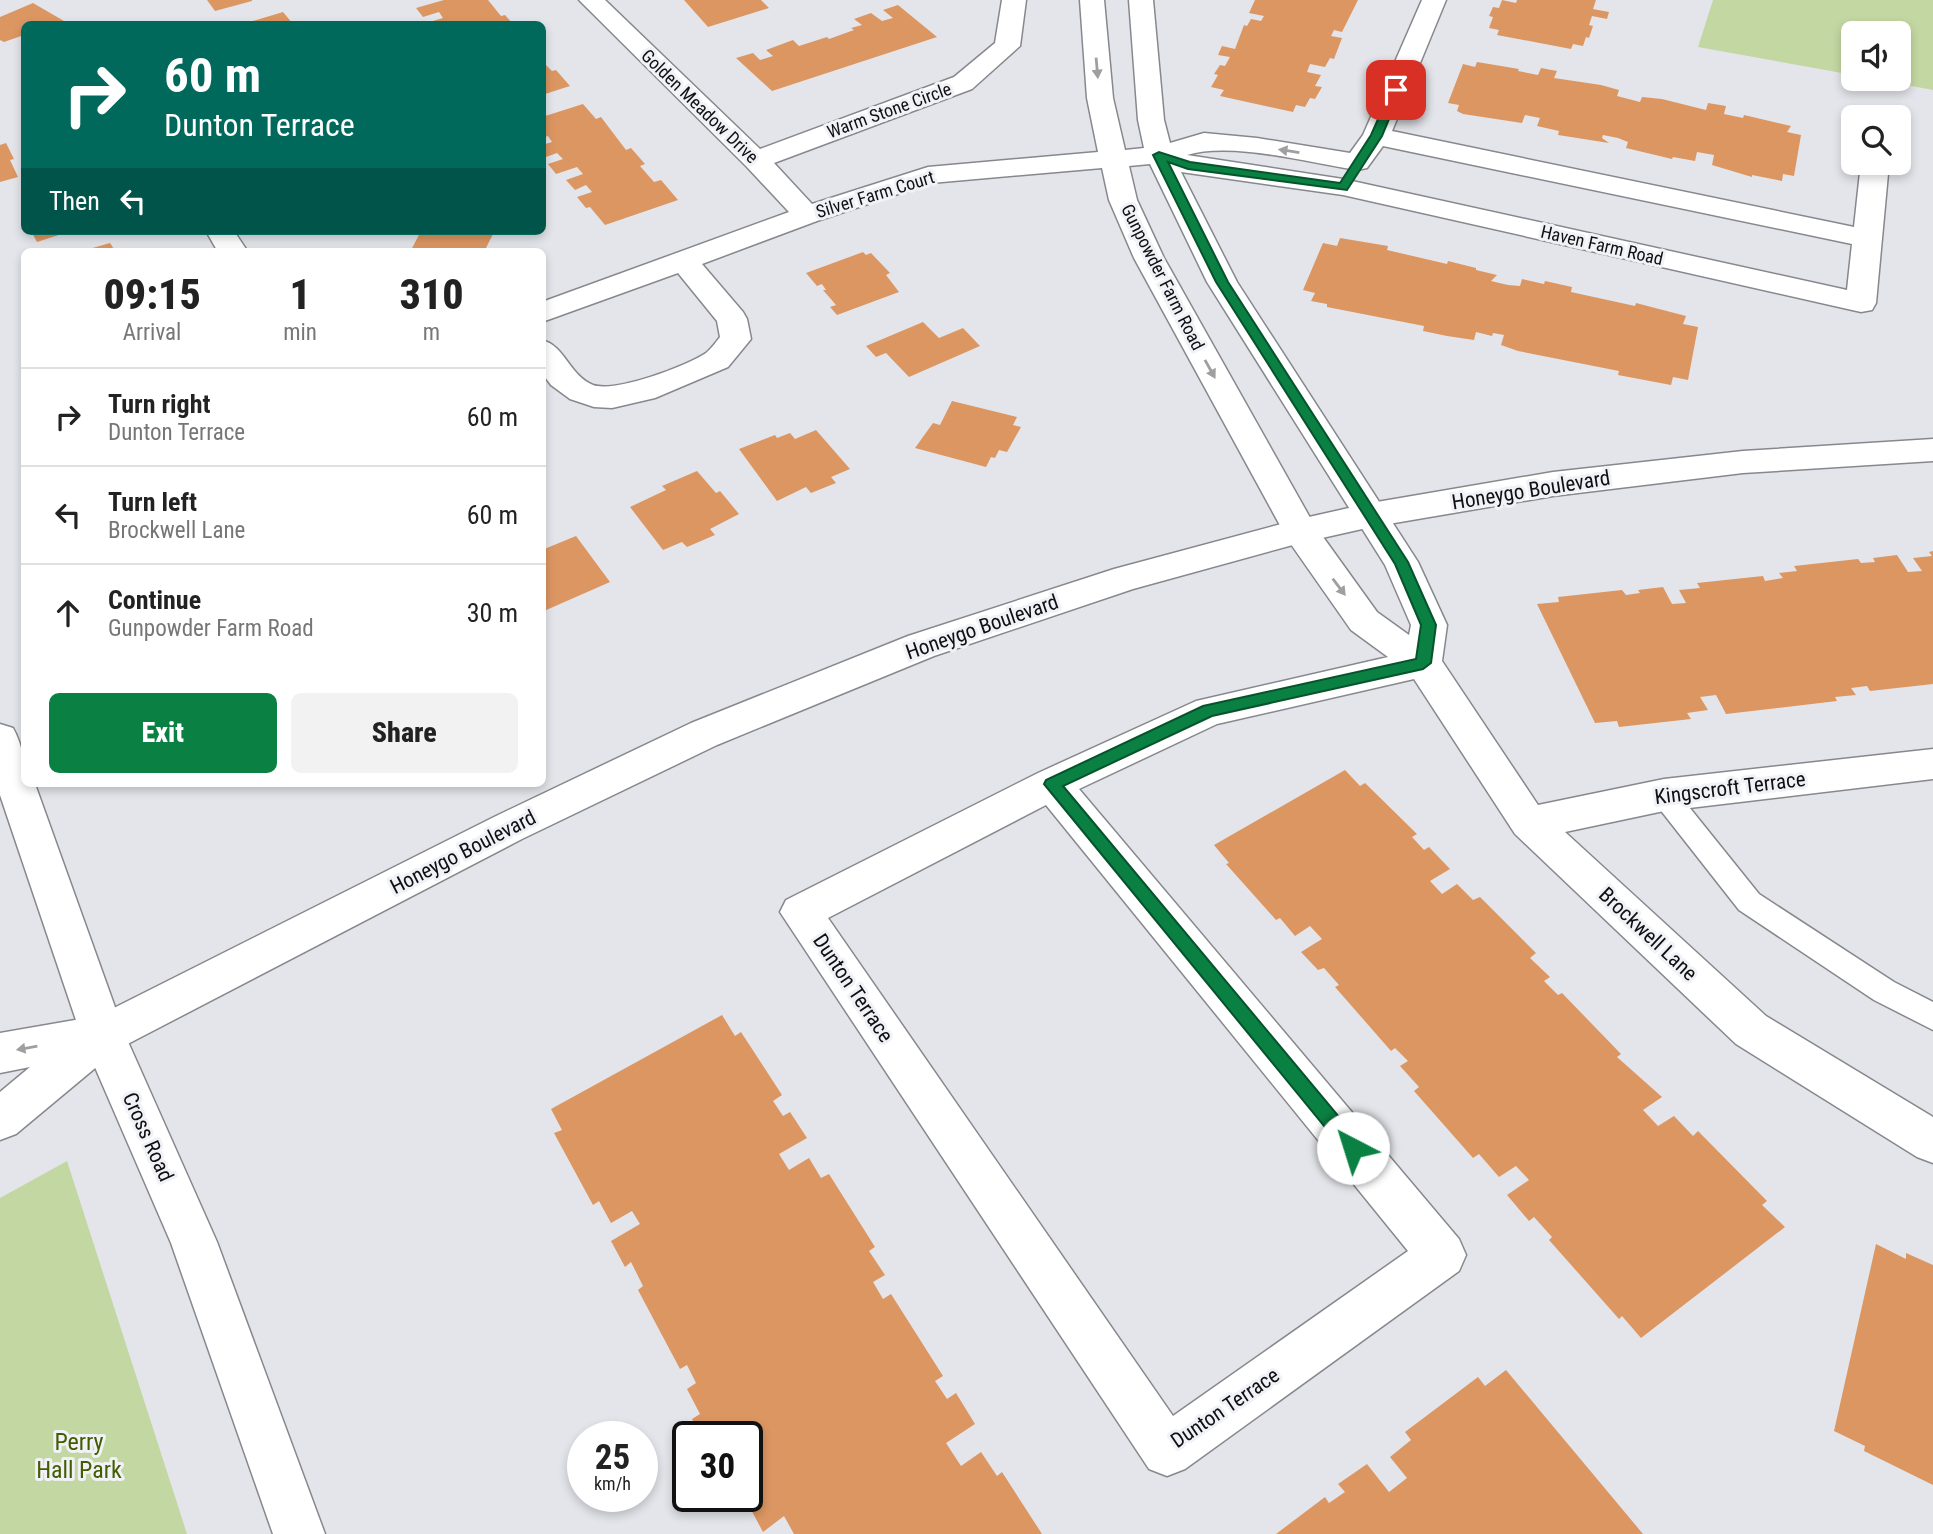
<!DOCTYPE html>
<style>
:root{--surface:#fff;--page:#f2f2f2;--text:#222;--muted:#767676;--line:#e0e0e0;--accent:#0b8043}
body{margin:0;font-family:"Roboto Condensed",sans-serif;background:var(--page);color:var(--text);height:100vh;display:flex;flex-direction:column;font-size:26px;white-space:nowrap}
*{box-sizing:border-box;margin:0}
p{font-size:23px;color:var(--muted)}
.icon{flex:none;width:38px;height:38px;fill:none;stroke:currentColor;stroke-width:2;stroke-linecap:round;stroke-linejoin:round}
.map{position:relative;flex:1;overflow:hidden}
.panel{position:absolute;left:21px;top:248px;width:525px;height:539px;display:flex;flex-direction:column;background:var(--surface);border-radius:10px;box-shadow:0 4px 10px #0003}
.panel>*{flex:none}
.banner{position:absolute;left:21px;top:21px;width:525px;height:214px;border-radius:10px;box-shadow:0 4px 10px #0003;background:#00695c;color:#fff;overflow:hidden}
.buttons{position:absolute;left:1841px;top:21px;display:grid;gap:14px}
.buttons a{display:grid;place-items:center;width:70px;height:70px;border-radius:10px;background:var(--surface);box-shadow:0 4px 10px #0003;font-size:35px}
.speed{position:absolute;left:567px;top:1421px;display:flex;gap:14px;font-size:35px;font-weight:700;text-align:center}
.speed>*{display:grid;place-content:center;width:91px;height:91px;border-radius:50%;background:var(--surface);box-shadow:0 4px 10px #0003;line-height:1}
.speed small{font-size:18px;font-weight:400}
.speed .limit{border:4px solid #111;border-radius:10px;background:#fff;color:#111}
.pin{position:absolute;display:grid;place-items:center;width:60px;height:60px;color:#fff;margin:-30px;border-radius:14px;box-shadow:0 4px 10px #0006}
.me{position:absolute;width:77px;margin:-38px;rotate:320deg;stroke-linejoin:round;filter:drop-shadow(0 0 5px #0008)}
.turn{display:flex;align-items:center;gap:24px;height:147px;padding:0 28px;font-size:32px}
.turn .icon{width:91px;height:91px;stroke-width:2.5}
.turn b{display:block;font-size:49px;line-height:60px}
.then{display:flex;align-items:center;height:66px;padding:0 28px;background:#0003;gap:14px;font-size:26px}
.eta{display:flex;justify-content:space-evenly;align-items:center;height:119px;text-align:center}
.eta b{font-size:42px;font-weight:800;line-height:49px}
.action{display:flex;gap:14px;margin-top:auto;padding:14px 28px}
.action a{flex:1;height:80px;border-radius:10px;background:var(--accent);color:#fff;font-size:28px;font-weight:800;line-height:80px;text-align:center}
.action a+a{background:var(--page);color:var(--text)}
ul{padding:0;list-style:none}
li{display:flex;align-items:center;gap:21px;height:98px;padding:0 28px;border-top:2px solid var(--line)}
li div{flex:1}
li b{display:block;font-size:26px}
li em{font-style:normal}
.map>svg:first-child{display:block}
</style>
<div class="map">
<svg width="1933" height="1534" viewBox="0 0 1933 1534">
<rect width="100%" height="100%" fill="#e4e5ea"/>
<path fill="#c3d7a2" d="M1713 0H1933V90L1874 79H1899V33H1853V75L1698 47Z
M67 1161 187 1534H0V1198Z"/>
<path fill="#dc9662" d="M207 0H252V1L215 11Z
M444 0H488L501 16 505 15 513 24H423L443 18 439 12 423 17 416 8Z
M684 0H761L769 8 708 27Z
M1255 0H1358L1342 32 1334 30 1331 36 1342 38 1334 59 1330 58 1325 67 1310 64 1307 72 1321 75 1315 86 1322 87 1315 99 1310 98 1305 107 1296 105 1293 112 1220 96 1224 90 1211 87 1218 75 1214 74 1220 65 1225 66 1230 57 1218 55 1222 46 1235 49 1244 25 1247 26 1251 19 1261 21 1264 16 1249 13Z
M1502 0 1516 3 1517 0H1596L1593 9 1609 12 1607 19 1592 16 1589 25 1593 26 1589 38 1586 37 1583 46 1573 44 1571 49 1497 35 1499 30 1489 28 1493 17 1489 16 1493 7 1499 8Z
M33 3 64 21 57 24H24V35L4 42 0 40V17Z
M898 5 937 37 772 91 736 58 753 53 760 60 773 56 766 50 793 40 799 46 827 37 829 39 854 30 851 28 862 25 854 19 871 13 882 21 893 18 883 10Z
M283 12 293 24H243Z
M542 61 552 71 556 70 570 86 542 95Z
M1477 62 1519 69 1518 71 1538 75 1541 68 1557 71 1554 78 1601 85 1619 90 1617 96 1640 102 1642 97 1662 99 1706 110 1708 103 1726 106 1724 114 1743 118 1744 115 1791 126 1787 132 1801 135 1794 176 1783 174 1782 181 1752 175V177L1712 165 1714 155 1697 152 1695 161 1673 157 1672 159 1626 148 1628 142 1618 138 1603 135 1602 138 1609 143 1558 135 1559 131 1537 126 1540 118 1525 115 1522 123 1463 114 1457 111 1459 105 1448 103 1463 64 1475 67Z
M583 104 596 119 601 117 626 150 631 148 645 164 640 166 654 182 661 180 678 200 605 225 590 207 586 208 577 197 592 192 586 185 575 190 566 180 583 174 577 167 556 174 548 164 563 159 557 153 546 157 542 153V145L552 142 548 136 542 138V117Z
M6 143 14 159 10 160 18 177 0 182V145Z
M31 231H68V232L37 242Z
M421 231H475L494 232 484 252H410Z
M1340 238 1388 246 1387 250 1447 264 1448 261 1476 268V270L1497 275 1491 281 1508 285 1520 286 1522 279 1544 284 1545 281 1572 287 1571 292 1635 306 1636 303 1686 316 1683 324 1698 327 1688 380 1673 377 1671 385 1618 375 1619 371 1518 351 1501 345 1504 335 1493 333 1492 336 1476 332 1474 340 1447 336 1423 331 1424 326 1327 307V304L1311 301 1315 293 1303 290 1323 243 1337 246Z
M110 243 116 252H82V251Z
M863 252 866 255 871 253 890 273 886 275 899 292 837 315 830 307 836 305 823 290H826L822 284 817 286 806 273Z
M923 322 939 338 963 328 980 346 909 377 886 353 876 357 866 346Z
M952 401 1017 417 1013 425 1021 427 1007 452 999 450 995 458 991 457 986 467 915 448 933 423 940 425Z
M816 430 850 469 831 477 836 483 811 493 806 487 777 501 739 449 775 435 777 438 790 433 795 439Z
M697 471 716 493 720 491 739 514 710 529 715 535 687 547 682 542 663 550 630 507 666 490 662 486Z
M576 536 610 582 544 611 542 550Z
M1933 551V684L1870 691 1867 686 1851 688 1856 695 1835 697 1837 701 1726 714 1716 695 1700 697 1708 710 1687 713 1691 719 1619 727 1617 721 1595 723 1537 604 1559 602 1558 597 1622 590 1626 595 1640 593 1638 590 1663 587 1672 604 1686 603 1679 590 1700 588 1697 583 1763 576 1765 581 1783 578 1779 573 1797 571 1794 566 1858 559 1861 563 1875 562 1873 558 1897 555 1908 572 1922 571 1913 558 1932 556 1929 552Z
M1345 770 1360 786 1365 783 1417 834 1412 837 1424 850 1429 847 1450 869 1430 881 1442 894 1457 884 1473 900 1480 897 1536 953 1530 958 1550 977 1544 981 1558 995 1562 993 1621 1054 1617 1057 1662 1097 1643 1110 1658 1126 1674 1116 1693 1136 1698 1131 1767 1201 1762 1205 1785 1227 1641 1338 1622 1316 1619 1319 1549 1240 1552 1237 1534 1217 1529 1221 1507 1195 1529 1180 1516 1166 1499 1177 1479 1154 1473 1158 1414 1091 1419 1087 1400 1066 1408 1061 1395 1048 1391 1051 1335 987 1339 985 1324 968 1318 970 1301 952 1322 939 1310 926 1295 936 1280 918 1276 920 1226 864 1229 863 1214 845Z
M722 1015 735 1036 741 1032 782 1095 773 1101 783 1116 790 1112 807 1138 779 1154 789 1170 809 1158 821 1178 829 1174 875 1247 869 1251 885 1275 873 1282 883 1299 891 1294 943 1376 935 1381 947 1399 956 1393 975 1424 946 1443 961 1466 981 1452 997 1476 1002 1472 1042 1534H794L784 1516 763 1532 748 1504 739 1509 732 1496H747V1437H701L692 1419 700 1414 687 1389 696 1383 687 1365 680 1369 638 1290 643 1286 631 1262 625 1267 611 1241 640 1224 632 1211 611 1223 599 1201 593 1205 554 1133 562 1130 551 1109Z
M1876 1244 1906 1259V1253L1933 1265V1485L1864 1451 1865 1446 1834 1431Z
M1506 1370 1643 1534H1276L1325 1497 1329 1503 1345 1492 1338 1484 1367 1464 1389 1492 1407 1478 1390 1457 1411 1440 1405 1432 1478 1377 1485 1386Z"/>
<g fill="none" stroke-linecap="round" stroke-linejoin="round">
<g stroke="#87888d" stroke-width="3">
<path id="lane" d="M1664 784 1673 787 1759 894 1894 982 1933 1002V1030L1874 1000 1739 910 1655 803 1651 795 1655 787Z"/>
</g>
<g stroke="#87888d" stroke-width="3">
<path id="street" d="M579 0H605L760 149 954 77 995 43 1002 0H1026L1020 46 972 89 774 163 812 204 928 167 1098 152 1087 98 1080 0H1104L1113 98 1125 150 1144 148 1138 120 1129 0H1153L1164 120 1170 143 1204 133 1257 138 1350 153 1363 135 1422 0H1446L1392 131 1854 227 1861 163H1889L1876 303 1872 310 1861 312 1343 195 1181 172 1237 282 1418 562 1447 625 1442 661 1538 805 1664 779 1933 749V779L1664 811 1565 832 1766 1016 1933 1117V1163L1917 1157 1736 1044 1515 834 1414 679 1217 724 1079 789 1459 1239 1466 1255 1459 1271 1185 1469 1167 1476 1149 1469 780 912 786 900 1038 773 1196 701 1388 657 1351 630 1288 540 1134 258 1109 200 1102 168 931 183 817 221 702 264 743 312 747 319 751 339 728 367 655 398 612 408 594 407 570 399 551 385 542 373V340C565 346 570 376 593 385 615 393 687 366 706 353 711 349 716 342 720 337L717 321 678 273 542 322V302L789 212 746 166ZM1383 146 1852 244 1847 290 1343 179 1187 155C1231 141 1310 163 1357 170L1367 168ZM1150 164 1207 282 1385 565 1411 625 1409 635 1377 612 1313 523 1164 258 1137 200 1129 166ZM1046 805 1408 1251 1173 1416 828 918Z
M206 231H234L248 252H218Z
M0 724 13 728C24 748 24 763 24 784H35L125 1035 217 1242 325 1534H273L171 1243 81 1035 0 795Z"/>
</g>
<g stroke="#87888d" stroke-width="3">
<path id="secondary" d="M1933 439V461L1743 473 1553 496 1371 527 1300 543 1133 589 934 656 717 745 522 839 118 1049 16 1134 0 1140V1092L30 1067 0 1073V1033L98 1016 494 817 691 723 908 636 1114 569 1300 519 1371 503 1553 472 1743 451Z"/>
</g>
<use href="#lane" fill="#fff" fill-rule="evenodd"/>
<use href="#street" fill="#fff" fill-rule="evenodd"/>
<use href="#secondary" fill="#fff" fill-rule="evenodd"/>
</g>
<defs><path id="oneway-solid" d="M-6-.8H1V-3.2L6.5 0L1 3.2V.8H-6Z" transform="scale(1.75)"/></defs>
<g fill="#9f9fa0">
<use href="#oneway-solid" transform="translate(1097 68) rotate(85)"/>
<use href="#oneway-solid" transform="translate(1289 151) rotate(-171)"/>
<use href="#oneway-solid" transform="translate(1210 369) rotate(61)"/>
<use href="#oneway-solid" transform="translate(1339 587) rotate(53)"/>
<use href="#oneway-solid" transform="translate(27 1048) rotate(170)"/>
</g>
<path fill="#0b8043" stroke="#07532c" stroke-width="2" d="M1392 88 1401 90 1382 136 1347 190 1188 169 1168 162 1228 282 1408 562 1436 625 1431 663 1423 669 1212 716 1063 786 1360 1142 1363 1148 1360 1154 1353 1157 1347 1154 1044 784 1046 780 1203 706 1416 659 1421 625 1395 564 1216 282 1153 155 1159 152 1190 162 1340 183 1371 135Z"/>
<g text-anchor="middle" dominant-baseline="central" stroke-width="6" stroke-linejoin="round" paint-order="stroke">
<g font-size="18" fill="#101012" stroke="#f1f2f7">
<text transform="translate(700 106) rotate(44)">Golden Meadow Drive</text>
<text transform="translate(889 110) rotate(-20)">Warm Stone Circle</text>
<text transform="translate(875 194) rotate(-17)">Silver Farm Court</text>
<text transform="translate(1602 245) rotate(13)">Haven Farm Road</text>
<text transform="translate(1163 277) rotate(63)">Gunpowder Farm Road</text>
</g>
<g font-size="21" fill="#101012" stroke="#f1f2f7">
<text transform="translate(1531 490) rotate(-9)">Honeygo Boulevard</text>
<text transform="translate(982 627) rotate(-19)">Honeygo Boulevard</text>
<text transform="translate(1730 788) rotate(-7)">Kingscroft Terrace</text>
<text transform="translate(463 852) rotate(-27)">Honeygo Boulevard</text>
<text transform="translate(1648 934) rotate(43)">Brockwell Lane</text>
<text transform="translate(853 988) rotate(56)">Dunton Terrace</text>
<text transform="translate(148 1137) rotate(66)">Cross Road</text>
<text transform="translate(1225 1408) rotate(-34)">Dunton Terrace</text>
</g>
<g font-size="24" fill="#445c00" stroke="#f1f2f7">
<text x="79" y="1442">Perry<tspan x="79" dy="28">Hall Park</tspan></text>
</g>
</g>
</svg>
<div class="buttons">
<a><svg class="icon" aria-label="sound" viewBox="0 0 24 24"><path d="M4 9h4l5-4v14l-5-4H4zM17 9q2 3 0 6"/></svg></a>
<a><svg class="icon" aria-label="search" viewBox="0 0 24 24"><circle cx="10" cy="10" r="6"/><path d="M15 15l6 6"/></svg></a>
</div>
<div class="speed"><div>25<small>km/h</small></div><div class="limit">30</div></div>
<div class="pin" style="left:1396px;top:90px;background:#d93025"><svg class="icon" aria-label="arrive" viewBox="0 0 24 24"><path d="M6 21V4h12l-3 4 3 4H6"/></svg></div>
<svg class="me" style="left:1353px;top:1148px" viewBox="-20 -20 40 40"><circle r="19" fill="#fff"/><path d="M0-13L10 11 0 6-10 11z" fill="#0b8043"/></svg>
<div class="banner">
<div class="turn"><svg class="icon" aria-label="right" viewBox="0 0 24 24"><path d="M7 20v-9h11M14 6l5 5-5 5"/></svg><div><b>60 m</b>Dunton Terrace</div></div>
<div class="then">Then<svg class="icon" aria-label="left" viewBox="0 0 24 24"><path d="M17 20v-9H6M10 6l-5 5 5 5"/></svg></div>
</div>
<section class="panel">
<div class="eta">
<div><b>09:15</b><p>Arrival</p></div>
<div><b>1</b><p>min</p></div>
<div><b>310</b><p>m</p></div>
</div>
<ul>
<li><svg class="icon" aria-label="right" viewBox="0 0 24 24"><path d="M7 20v-9h11M14 6l5 5-5 5"/></svg><div><b>Turn right</b><p>Dunton Terrace</p></div><em>60 m</em></li>
<li><svg class="icon" aria-label="left" viewBox="0 0 24 24"><path d="M17 20v-9H6M10 6l-5 5 5 5"/></svg><div><b>Turn left</b><p>Brockwell Lane</p></div><em>60 m</em></li>
<li><svg class="icon" aria-label="ahead" viewBox="0 0 24 24"><path d="M12 20V5M6 11l6-6 6 6"/></svg><div><b>Continue</b><p>Gunpowder Farm Road</p></div><em>30 m</em></li>
</ul>
<div class="action"><a>Exit</a><a>Share</a></div>
</section>
</div>
